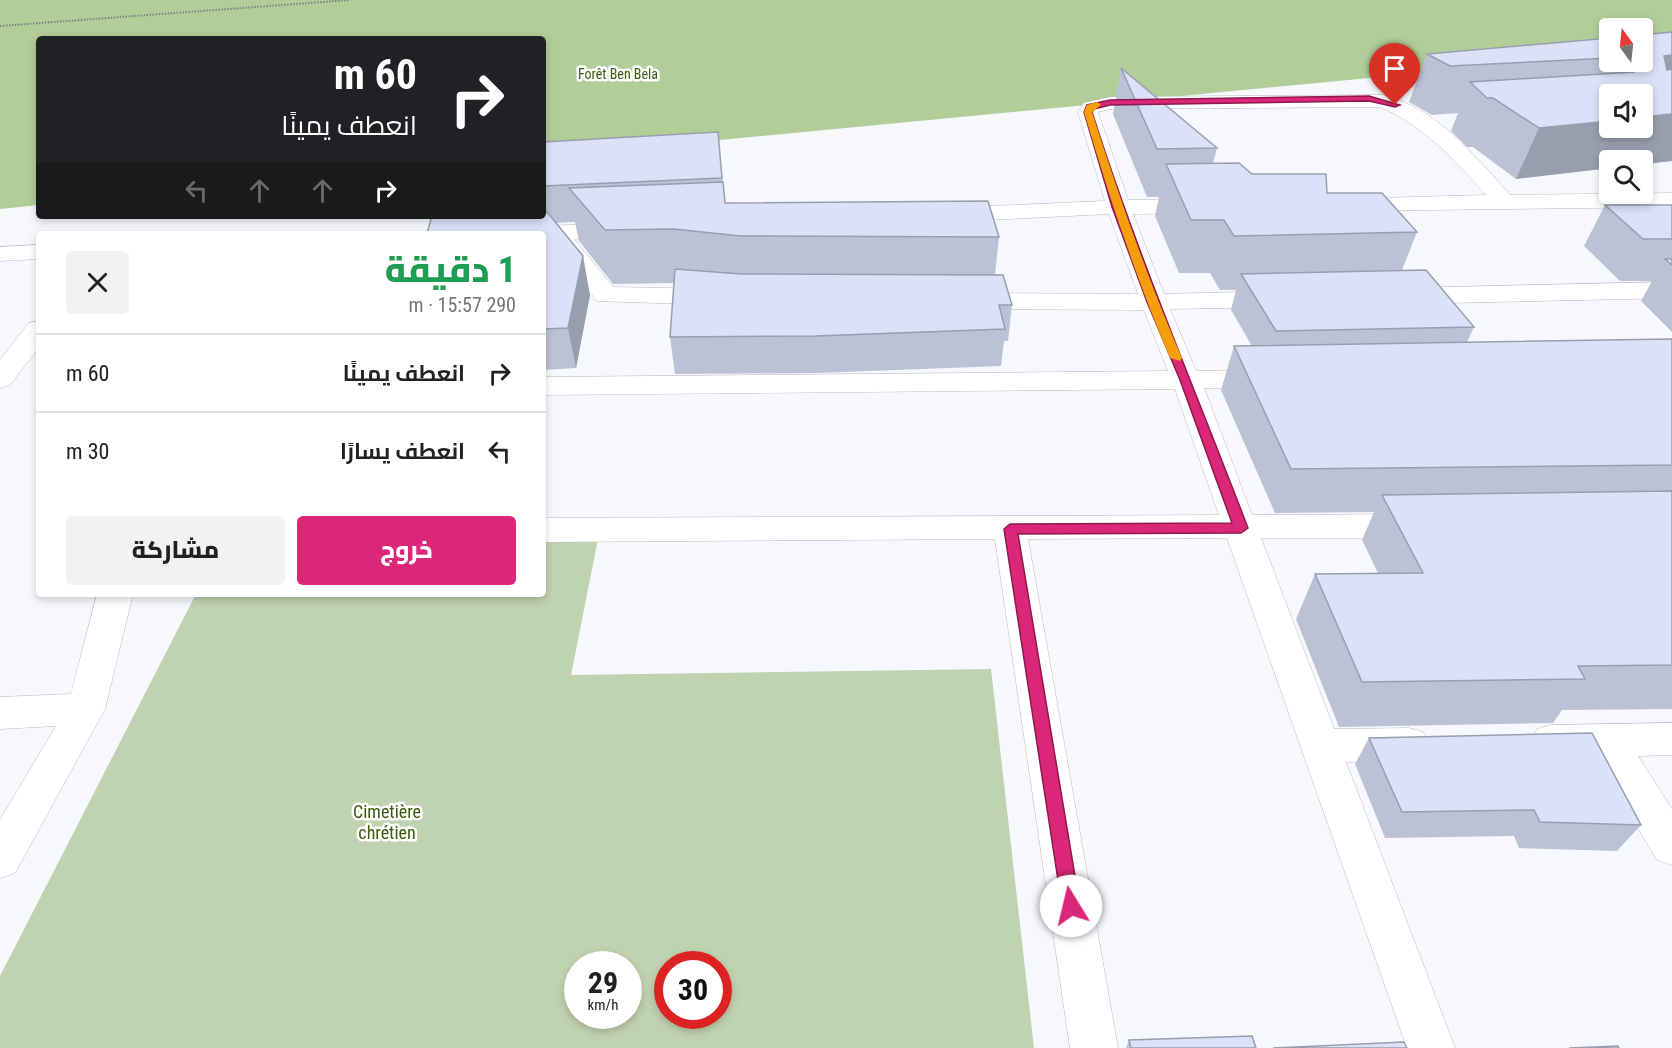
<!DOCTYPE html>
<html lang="ar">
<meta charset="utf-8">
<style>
:root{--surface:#fff;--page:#f2f2f2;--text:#202124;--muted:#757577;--line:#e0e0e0;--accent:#db2777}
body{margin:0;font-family:"Roboto Condensed",Cairo,sans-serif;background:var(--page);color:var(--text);direction:rtl;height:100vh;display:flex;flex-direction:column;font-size:22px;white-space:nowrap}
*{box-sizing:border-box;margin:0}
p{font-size:20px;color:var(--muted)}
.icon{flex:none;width:33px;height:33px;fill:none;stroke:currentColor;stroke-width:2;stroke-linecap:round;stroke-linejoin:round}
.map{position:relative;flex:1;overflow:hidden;direction:ltr}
.side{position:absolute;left:36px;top:231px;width:510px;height:366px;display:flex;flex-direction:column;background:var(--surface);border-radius:6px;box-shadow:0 3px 9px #0003;direction:rtl}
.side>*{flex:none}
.banner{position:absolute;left:36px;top:36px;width:510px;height:183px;border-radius:6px;box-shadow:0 3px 9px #0003;direction:rtl;background:#202124;color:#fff;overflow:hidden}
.needle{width:39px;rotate:345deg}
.buttons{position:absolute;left:1599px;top:18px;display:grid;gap:12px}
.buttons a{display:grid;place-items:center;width:54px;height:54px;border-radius:6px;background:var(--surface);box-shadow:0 3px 9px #0003;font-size:30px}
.speed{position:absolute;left:564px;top:951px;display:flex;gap:12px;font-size:30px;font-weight:700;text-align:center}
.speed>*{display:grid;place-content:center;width:78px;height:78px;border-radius:50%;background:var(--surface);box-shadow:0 3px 9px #0003;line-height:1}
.speed small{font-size:15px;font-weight:400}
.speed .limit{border:9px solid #d22;background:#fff;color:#111}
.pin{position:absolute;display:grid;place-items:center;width:51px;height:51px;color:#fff;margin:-62px -26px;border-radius:50% 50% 50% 0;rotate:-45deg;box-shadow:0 0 6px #0007}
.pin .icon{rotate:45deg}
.me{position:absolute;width:66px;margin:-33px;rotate:351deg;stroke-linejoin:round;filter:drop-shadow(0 0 4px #0008)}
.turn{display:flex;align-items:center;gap:21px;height:126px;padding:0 30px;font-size:27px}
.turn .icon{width:78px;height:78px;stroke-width:2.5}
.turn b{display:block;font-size:42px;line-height:51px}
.lanes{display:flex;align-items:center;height:57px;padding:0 30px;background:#0003;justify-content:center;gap:30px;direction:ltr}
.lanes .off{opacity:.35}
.round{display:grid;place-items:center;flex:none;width:63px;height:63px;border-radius:6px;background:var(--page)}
.overview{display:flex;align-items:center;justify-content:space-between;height:102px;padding:0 30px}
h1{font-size:36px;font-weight:800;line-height:45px;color:#1e9e55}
.cta{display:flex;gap:12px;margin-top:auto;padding:12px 30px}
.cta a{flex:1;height:69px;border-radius:6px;background:var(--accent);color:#fff;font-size:24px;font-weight:800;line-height:69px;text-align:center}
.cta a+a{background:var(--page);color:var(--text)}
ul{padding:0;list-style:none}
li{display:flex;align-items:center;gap:18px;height:78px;padding:0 30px;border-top:2px solid var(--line)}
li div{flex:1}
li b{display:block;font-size:22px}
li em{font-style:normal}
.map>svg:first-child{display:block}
</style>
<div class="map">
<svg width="1672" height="1048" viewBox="0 0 1672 1048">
<rect width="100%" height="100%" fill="#f6f8fe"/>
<path fill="#c0d3b0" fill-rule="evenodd" d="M598 539 571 675 991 669 1034 1048H0V976L196 594H543V541ZM578 964H628V1016H578ZM668 964H718V1016H668Z"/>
<path fill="#b1ce98" d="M0 0H1672V49L1643 52 1642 28H1610L1609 55 543 157V39H39V205L0 209Z"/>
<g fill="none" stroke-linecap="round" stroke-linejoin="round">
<g stroke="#b8bac3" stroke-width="1">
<path id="street" d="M1383 95C1437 108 1475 156 1510 195L1672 193V207L1348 211 1340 209 1336 204 1340 199 1486 195C1455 160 1424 126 1380 107L1110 109 1098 112 1128 200 1200 199 1208 201 1212 206 1208 211 1200 213 1133 214 1164 294 1277 291 1286 293 1290 299 1286 305 1277 307 1170 309 1196 371 1270 370 1280 373 1284 379 1280 385 1270 388H1204L1252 515 1412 514 1424 518 1429 526 1424 534 1412 538H1261L1334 729 1409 728 1423 732 1429 744 1423 756 1409 760 1346 762 1455 1048H1407L1227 538 1028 539 1118 1048H1070L995 539 543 542V518L1219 515 1175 389 543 395V377L1168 371 1144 310 966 309 957 307 953 301 957 295 966 293 1138 294 1109 214 946 222 938 220 934 215 938 210 946 208 1105 201 1078 112 1084 103 1110 97Z
M622 223 631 225 634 230 631 235 574 239 613 287 716 289 725 291 729 297 725 303 716 305 597 301 549 240H543V234H510L513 229 522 227Z
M39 245V259L0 261V247Z
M1672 282V298L1404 304 1395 302 1391 296 1395 290 1404 288Z
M39 321V347L10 385 0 388V360L29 323Z
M97 594H133L105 709 15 873 0 878V820L56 726 0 729V697L71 694Z
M1672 723V755L1638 756 1672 809V865L1657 860 1596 757H1551L1537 753 1531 741 1537 729 1551 725Z"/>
</g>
<path stroke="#7f8185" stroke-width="2" stroke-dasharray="1.5 1.5" stroke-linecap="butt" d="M0 26 349 0"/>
<use href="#street" fill="#fff" fill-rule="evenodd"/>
</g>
<path fill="#bcc2d5" d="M1672 32V161L1516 179 1473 147H1467L1451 131 1458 113 1432 115 1409 102 1427 54 1610 38V62H1642Z
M1121 68 1217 148 1213 163 1252 174 1327 193 1417 232 1402 270 1474 327 1467 342 1672 339V709L1562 710 1553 723 1339 727 1296 619 1315 574 1378 573 1362 540 1374 512 1275 513 1221 390 1234 346H1252L1231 310 1236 290H1220L1210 273H1179L1155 216 1159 197H1147L1113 114Z
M718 132 725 203 999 237 995 275 1012 305 1008 341H1004L1001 366 817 373 675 374 670 337 674 283 613 284 579 241 575 222 556 223 590 295 576 368 543 370V234L427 233 543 216V142Z
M1605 205H1672V332L1641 301 1652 281H1620L1584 246Z
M1369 738 1641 825 1617 851 1519 848 1514 836 1385 838 1355 764Z
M1129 1040 1256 1048H1126Z"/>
<path fill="#999eae" d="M1672 55V99L1664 56Z
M1672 114V161L1642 164V160H1610V168L1516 179 1539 128 1610 121V128H1642V117Z
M583 256 590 295 576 368 568 328Z"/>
<path fill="#dbe1f8" stroke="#999eae" stroke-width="1.5" d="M1672 32V55L1664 56 1667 70 1672 69V114L1642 117V94H1610V121L1539 128 1493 98H1487L1470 82 1634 72V62H1642V35Z
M1610 38V58L1450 66 1427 54Z
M1121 68 1217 148 1157 149Z
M718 132 722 178 543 186V142Z
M1239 163 1252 174H1326L1327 193H1382L1417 232 1234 236 1224 220H1191L1166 164Z
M723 182 725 203 988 201 999 237 741 236 674 229 605 230 569 188Z
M1605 205H1672V239H1643Z
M543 207 583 256 568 328 543 329V234H408L427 233 432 216H543Z
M1665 259H1672V265Z
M675 269 741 274 1003 275 1012 305H999L1005 329 816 336 670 337Z
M1426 270 1474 327 1276 331 1241 274Z
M1672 339V465L1291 469 1234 346Z
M1672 491V665L1578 666 1585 679 1362 682 1315 574 1423 573 1382 495Z
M1592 733 1641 825 1540 822 1534 810 1402 812 1369 738Z
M1252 1036 1256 1048H1131L1129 1040Z
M1404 1042 1407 1048H1273Z
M1618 1046 1619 1048H1569Z"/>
<path fill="#db2777" stroke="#8e194d" stroke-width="1.5" d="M1369 96 1400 105 1395 107 1369 101 1110 105 1094 109 1092 112C1137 254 1195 389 1248 528L1241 533 1018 534 1080 906 1077 913 1071 915 1064 913 1062 906 1004 529 1010 524 1232 523 1180 380 1147 302 1112 207 1084 112 1087 105 1110 100Z"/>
<path fill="#f59e0b" d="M1097 102 1101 105 1092 112C1119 196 1147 278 1182 358L1180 361 1170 358C1136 278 1109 196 1084 112L1087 105Z"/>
<g text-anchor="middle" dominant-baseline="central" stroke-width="5" stroke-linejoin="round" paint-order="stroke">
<g font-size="14" fill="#3a5a0b" stroke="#fff">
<text x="618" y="74">Forêt Ben Bela</text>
</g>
<g font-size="18" fill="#3a5a0b" stroke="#fff">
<text x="387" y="811">Cimetière<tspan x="387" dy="21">chrétien</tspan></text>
</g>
</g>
</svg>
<div class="buttons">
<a><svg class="needle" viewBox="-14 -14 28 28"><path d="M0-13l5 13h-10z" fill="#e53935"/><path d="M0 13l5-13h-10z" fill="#757577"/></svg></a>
<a><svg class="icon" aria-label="sound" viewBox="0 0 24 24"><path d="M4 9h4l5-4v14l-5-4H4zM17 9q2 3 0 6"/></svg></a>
<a><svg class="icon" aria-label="search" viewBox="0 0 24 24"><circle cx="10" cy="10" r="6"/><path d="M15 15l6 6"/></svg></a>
</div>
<div class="speed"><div>29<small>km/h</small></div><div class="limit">30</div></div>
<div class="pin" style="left:1395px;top:105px;background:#d93025"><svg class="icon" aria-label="arrive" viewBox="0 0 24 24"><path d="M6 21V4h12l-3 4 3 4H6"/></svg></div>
<svg class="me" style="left:1071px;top:906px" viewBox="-20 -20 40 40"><circle r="19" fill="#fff"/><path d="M0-13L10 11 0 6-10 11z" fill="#db2777"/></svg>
<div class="banner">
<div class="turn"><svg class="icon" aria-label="right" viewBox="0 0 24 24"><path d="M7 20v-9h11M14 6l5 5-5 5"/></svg><div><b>60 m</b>انعطف يمينًا</div></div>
<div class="lanes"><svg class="icon off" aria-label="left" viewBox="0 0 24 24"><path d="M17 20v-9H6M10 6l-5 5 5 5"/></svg><svg class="icon off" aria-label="ahead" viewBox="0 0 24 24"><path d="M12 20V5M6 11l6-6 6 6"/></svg><svg class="icon off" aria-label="ahead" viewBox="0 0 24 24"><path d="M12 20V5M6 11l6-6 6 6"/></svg><svg class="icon" aria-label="right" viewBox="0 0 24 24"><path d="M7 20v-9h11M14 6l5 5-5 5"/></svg></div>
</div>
<section class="side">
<div class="overview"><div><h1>1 دقيقة</h1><p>290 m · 15:57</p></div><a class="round"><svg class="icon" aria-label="close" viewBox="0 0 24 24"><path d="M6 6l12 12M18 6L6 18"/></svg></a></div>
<ul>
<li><svg class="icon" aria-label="right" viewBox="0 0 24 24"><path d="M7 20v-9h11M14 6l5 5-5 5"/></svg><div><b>انعطف يمينًا</b></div><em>60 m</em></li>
<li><svg class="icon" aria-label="left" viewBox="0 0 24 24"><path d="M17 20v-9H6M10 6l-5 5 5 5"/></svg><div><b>انعطف يسارًا</b></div><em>30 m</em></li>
</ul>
<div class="cta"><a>خروج</a><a>مشاركة</a></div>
</section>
</div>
